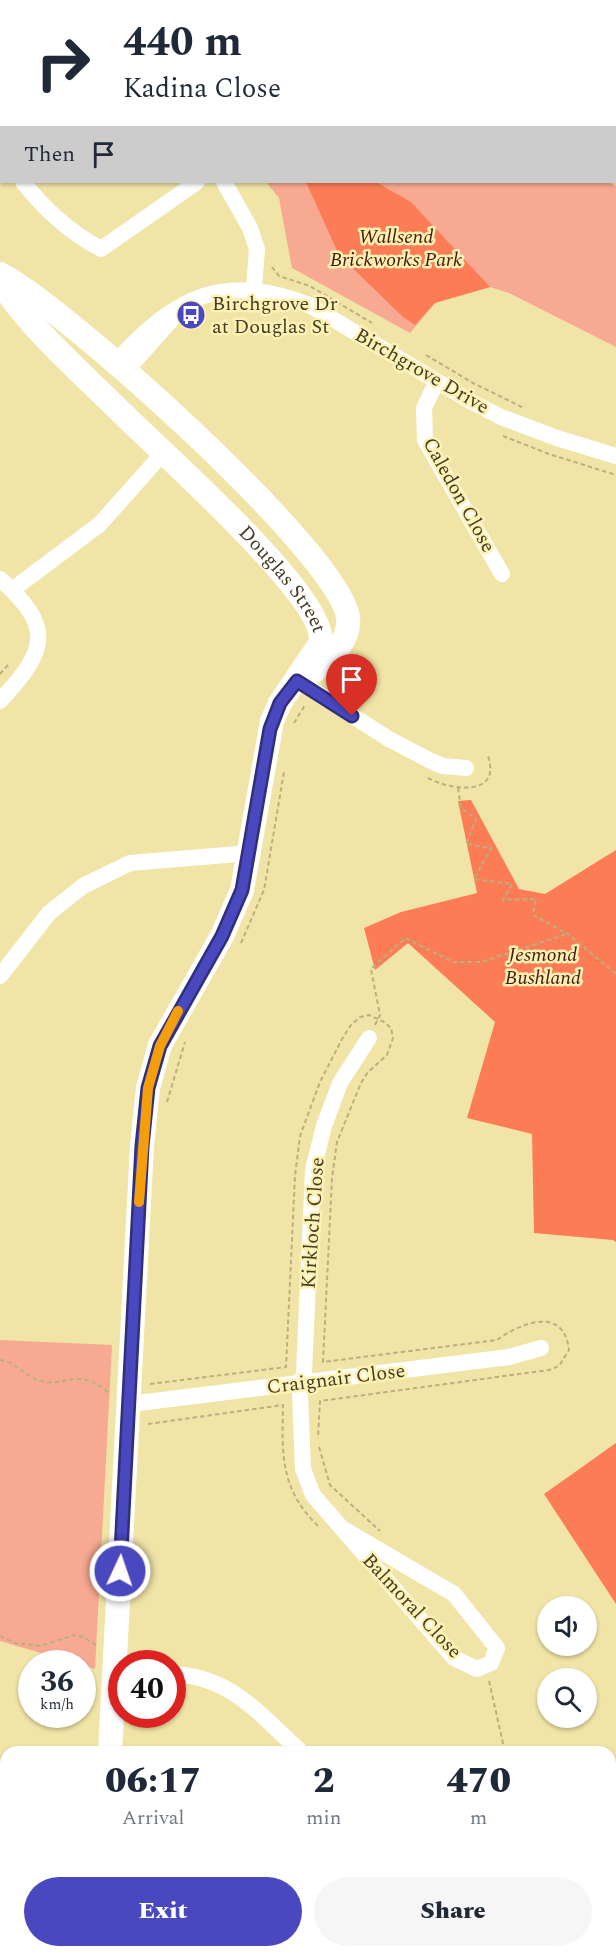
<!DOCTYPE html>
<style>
:root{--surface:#fff;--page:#f6f6f7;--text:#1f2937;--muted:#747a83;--accent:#4948be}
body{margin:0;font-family:Spectral,serif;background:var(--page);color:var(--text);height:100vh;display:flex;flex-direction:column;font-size:22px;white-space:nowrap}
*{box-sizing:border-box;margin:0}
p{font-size:20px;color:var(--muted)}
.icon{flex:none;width:33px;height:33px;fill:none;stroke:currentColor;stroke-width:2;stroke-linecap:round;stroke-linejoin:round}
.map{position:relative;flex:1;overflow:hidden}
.panel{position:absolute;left:0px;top:1746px;width:616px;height:212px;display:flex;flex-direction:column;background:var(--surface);border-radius:18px 18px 0 0;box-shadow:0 2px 4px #0004}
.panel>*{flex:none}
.hud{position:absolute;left:0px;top:0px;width:616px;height:183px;box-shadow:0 2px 4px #0004;background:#fff;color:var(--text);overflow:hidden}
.fabs{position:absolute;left:537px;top:1596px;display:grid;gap:12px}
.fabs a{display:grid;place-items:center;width:60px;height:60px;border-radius:50%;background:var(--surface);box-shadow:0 2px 4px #0004;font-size:30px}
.speed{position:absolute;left:18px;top:1650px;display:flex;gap:12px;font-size:30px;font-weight:700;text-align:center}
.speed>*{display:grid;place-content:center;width:78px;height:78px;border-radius:50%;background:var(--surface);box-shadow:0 2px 4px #0004;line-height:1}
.speed small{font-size:15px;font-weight:400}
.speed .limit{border:9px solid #d22;background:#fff;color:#111}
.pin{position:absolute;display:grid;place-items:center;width:51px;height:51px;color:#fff;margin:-62px -26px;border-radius:50% 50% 50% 0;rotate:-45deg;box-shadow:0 0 6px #0007}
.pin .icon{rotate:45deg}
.me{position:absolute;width:66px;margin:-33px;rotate:3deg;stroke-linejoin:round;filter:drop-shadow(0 0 4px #0008)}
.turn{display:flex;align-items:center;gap:21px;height:126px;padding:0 24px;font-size:27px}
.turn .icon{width:78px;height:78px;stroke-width:2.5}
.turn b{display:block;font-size:42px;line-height:51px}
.then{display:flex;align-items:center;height:57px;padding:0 24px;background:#0003;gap:12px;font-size:22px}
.eta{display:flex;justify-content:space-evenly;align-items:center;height:102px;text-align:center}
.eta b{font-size:36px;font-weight:800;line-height:42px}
.action{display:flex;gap:12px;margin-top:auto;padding:12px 24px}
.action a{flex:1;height:69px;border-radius:36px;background:var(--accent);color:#fff;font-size:24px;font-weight:800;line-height:69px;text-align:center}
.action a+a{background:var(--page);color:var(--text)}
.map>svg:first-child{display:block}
</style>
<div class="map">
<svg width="616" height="1957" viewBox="0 0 616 1957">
<rect width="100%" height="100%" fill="#f1e4a7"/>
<path fill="#f8a991" d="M187 0H523L186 2Z
M266 182H608L616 186V347L509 293 490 287 435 303 410 333 292 268 279 198Z
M0 1340 112 1345 95 1669 0 1641Z"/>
<path fill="#fc7c55" d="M306 182H376L411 202 490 287 435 303 415 325 403 317 339 255Z
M471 800 519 889 545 894 616 850V1242L613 1240 534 1233 532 1134 467 1118 495 1022 408 943 375 970 364 928 401 912 477 893 458 801Z
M616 1443V1604L544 1494Z"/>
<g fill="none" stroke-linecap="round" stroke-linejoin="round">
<path stroke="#bab07e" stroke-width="2" stroke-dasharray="4.5 3" stroke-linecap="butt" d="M156 2 157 0
M427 2 428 0
M615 17H616
M272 267 279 276 310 286 372 323
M426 355 473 383 524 408
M503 436 549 454 616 475
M0 674 8 665
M294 723 305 705
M428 778C450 790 502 798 488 756
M458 788 461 808 476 819 466 844 491 848 474 879 512 884 503 900 536 899 533 915 568 934 616 974
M241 943 264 890 284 772
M375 1025 380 1015 371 969 405 938 453 962H481L567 934
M167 1102 185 1042
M0 1360C15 1362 24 1375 38 1380 68 1389 76 1365 109 1393
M150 1384 286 1367 295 1176 300 1136 320 1082 342 1039 351 1025 360 1017 369 1015 384 1022 391 1028 393 1038 387 1055 368 1072 361 1083 337 1142 332 1178 323 1362 497 1340C522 1322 564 1306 569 1350L559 1366 549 1370 320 1401 318 1438
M148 1424 283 1405C282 1456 280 1489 319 1527
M319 1447 330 1485 380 1531
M0 1636 15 1643 41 1646 74 1635 83 1637 98 1646
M489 1681 505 1752
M528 1952 530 1957"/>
<path stroke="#fff" stroke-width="16" d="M23 182C45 210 69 232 101 249L197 182
M224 182 250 228 257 249 254 289
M114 364C174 297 224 270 311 306L470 401 501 417 557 438 616 456
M125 372 175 316
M437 381 424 408 425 440 502 574
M0 579C55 628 47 650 0 701
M12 590 100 524 163 453
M298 681 389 739 431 761 443 766 466 768
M0 976 49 913 83 886 130 863 250 853
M130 1404 509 1357 541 1348
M345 1530 454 1594 497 1648 491 1663 477 1669 454 1658 313 1495 303 1469 300 1394 304 1372 313 1170 324 1126 340 1083 369 1038
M172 1674C231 1676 260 1715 301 1752
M0 1769 6 1771
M610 1787 616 1784"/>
<g stroke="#fff" stroke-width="24">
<path d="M0 274C64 307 338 552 348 617 351 640 329 660 313 672"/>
<path id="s1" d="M0 281C29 328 84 375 124 415 157 448 332 601 320 644L280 703 272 721 242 890 222 936 160 1045 148 1088 142 1146 110 1752"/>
<path d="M40 1957 43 1952"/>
</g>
</g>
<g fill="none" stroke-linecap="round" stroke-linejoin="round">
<g stroke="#2f2f7c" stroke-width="15">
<path id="route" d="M120 1571 142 1146 148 1088 160 1046 222 936 242 890 270 729 280 703 297 681 352 716"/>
</g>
<use href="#route" stroke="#4948be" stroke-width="10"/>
<path stroke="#f59e0b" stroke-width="10" d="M139 1202 148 1088 160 1046 178 1011"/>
</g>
<defs>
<g id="bus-disc" transform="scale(1.5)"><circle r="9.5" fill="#4948be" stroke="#fef1b4"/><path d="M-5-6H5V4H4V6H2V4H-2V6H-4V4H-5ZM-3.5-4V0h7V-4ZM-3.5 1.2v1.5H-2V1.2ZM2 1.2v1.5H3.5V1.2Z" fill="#fff"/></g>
</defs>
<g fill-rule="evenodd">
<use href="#bus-disc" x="191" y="315"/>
</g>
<g text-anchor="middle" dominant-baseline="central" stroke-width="5" stroke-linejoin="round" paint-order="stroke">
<g font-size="20" font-style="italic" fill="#481809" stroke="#fef1b4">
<text x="396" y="237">Wallsend<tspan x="396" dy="23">Brickworks Park</tspan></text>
<text x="543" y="955">Jesmond<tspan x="543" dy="23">Bushland</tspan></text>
</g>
<g font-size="20" fill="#423d25" stroke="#fef1b4" text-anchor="start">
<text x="212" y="304">Birchgrove Dr<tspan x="212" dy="23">at Douglas St</tspan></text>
</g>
<g font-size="20" fill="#423d25" stroke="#fef1b4">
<text transform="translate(422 371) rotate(30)">Birchgrove Drive</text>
<text transform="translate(459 495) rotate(61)">Caledon Close</text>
<text stroke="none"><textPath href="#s1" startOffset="412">Douglas Street</textPath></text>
<text transform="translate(313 1223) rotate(-86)">Kirkloch Close</text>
<text transform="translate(336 1379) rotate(-7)">Craignair Close</text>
<text transform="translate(412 1606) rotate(47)">Balmoral Close</text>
</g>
</g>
</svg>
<div class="fabs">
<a><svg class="icon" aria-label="sound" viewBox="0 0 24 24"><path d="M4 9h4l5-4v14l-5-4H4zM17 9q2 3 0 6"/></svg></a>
<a><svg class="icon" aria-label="search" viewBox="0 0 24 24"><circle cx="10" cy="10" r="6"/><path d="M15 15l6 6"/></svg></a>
</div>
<div class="speed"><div>36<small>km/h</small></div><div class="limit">40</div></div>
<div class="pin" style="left:352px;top:716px;background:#d93025"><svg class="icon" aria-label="arrive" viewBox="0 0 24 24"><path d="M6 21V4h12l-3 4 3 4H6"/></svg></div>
<svg class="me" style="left:120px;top:1571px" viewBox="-20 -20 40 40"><circle r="17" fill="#4948be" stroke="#fff" stroke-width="3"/><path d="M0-11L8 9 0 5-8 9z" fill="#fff"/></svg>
<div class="hud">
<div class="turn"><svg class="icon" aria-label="right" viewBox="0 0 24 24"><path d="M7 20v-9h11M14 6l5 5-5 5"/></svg><div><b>440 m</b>Kadina Close</div></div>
<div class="then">Then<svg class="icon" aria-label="arrive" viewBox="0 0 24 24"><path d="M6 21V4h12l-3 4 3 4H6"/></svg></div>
</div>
<section class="panel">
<div class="eta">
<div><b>06:17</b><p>Arrival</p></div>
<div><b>2</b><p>min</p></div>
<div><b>470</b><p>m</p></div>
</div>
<div class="action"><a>Exit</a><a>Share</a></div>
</section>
</div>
